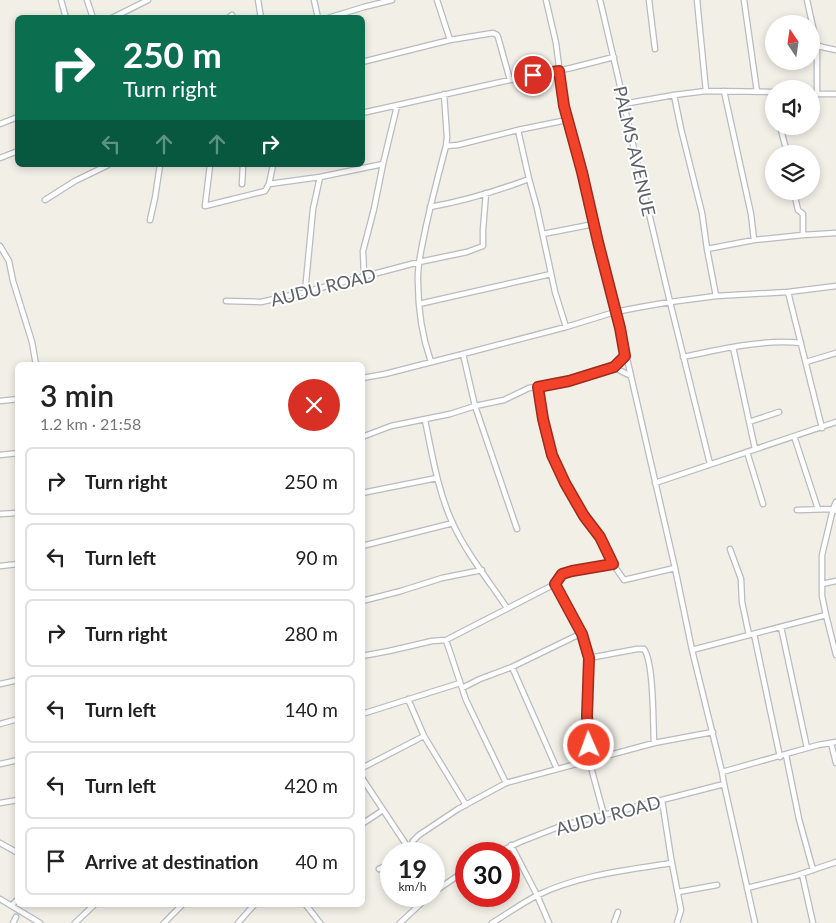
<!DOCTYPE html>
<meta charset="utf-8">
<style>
:root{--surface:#fff;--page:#f2f2f2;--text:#222;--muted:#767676;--line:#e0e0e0}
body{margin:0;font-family:Lato,sans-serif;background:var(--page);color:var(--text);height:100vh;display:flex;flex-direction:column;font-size:19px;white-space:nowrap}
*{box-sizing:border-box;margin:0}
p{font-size:16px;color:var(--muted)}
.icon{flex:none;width:28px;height:28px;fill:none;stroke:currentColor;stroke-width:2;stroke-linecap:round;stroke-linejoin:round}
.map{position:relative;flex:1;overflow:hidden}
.details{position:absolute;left:15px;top:362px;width:350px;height:545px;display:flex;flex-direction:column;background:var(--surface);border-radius:8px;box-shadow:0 2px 8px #0003}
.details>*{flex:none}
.guide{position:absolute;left:15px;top:15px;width:350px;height:152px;border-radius:8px;box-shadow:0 2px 8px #0003;background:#0b6e4f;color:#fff;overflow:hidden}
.needle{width:32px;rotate:347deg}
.fabs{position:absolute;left:765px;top:15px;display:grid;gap:10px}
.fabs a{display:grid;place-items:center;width:55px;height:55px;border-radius:50%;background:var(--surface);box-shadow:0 2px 8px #0003;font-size:25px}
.speed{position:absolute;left:380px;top:842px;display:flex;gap:10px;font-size:25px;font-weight:700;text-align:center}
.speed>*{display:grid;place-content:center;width:65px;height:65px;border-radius:50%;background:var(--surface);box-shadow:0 2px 8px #0003;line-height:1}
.speed small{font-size:12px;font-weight:400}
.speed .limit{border:8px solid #d22;background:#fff;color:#111}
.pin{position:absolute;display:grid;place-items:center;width:42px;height:42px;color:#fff;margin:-21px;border:2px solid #fff;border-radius:50%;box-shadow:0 1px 5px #0007}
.me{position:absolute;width:55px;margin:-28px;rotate:358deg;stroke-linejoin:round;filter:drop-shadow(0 0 4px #0008)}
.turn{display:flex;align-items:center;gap:18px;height:105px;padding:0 25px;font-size:22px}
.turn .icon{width:65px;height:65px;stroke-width:2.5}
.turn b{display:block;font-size:35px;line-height:42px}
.lanes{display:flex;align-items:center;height:48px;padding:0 25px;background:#0003;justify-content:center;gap:25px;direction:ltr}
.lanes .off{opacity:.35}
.round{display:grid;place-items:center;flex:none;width:52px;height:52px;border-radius:26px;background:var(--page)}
.summary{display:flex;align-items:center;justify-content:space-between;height:85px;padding:0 25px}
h1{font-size:30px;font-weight:600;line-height:38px}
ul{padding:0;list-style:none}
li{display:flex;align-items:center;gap:15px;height:68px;margin:0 10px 8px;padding:0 15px;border:2px solid var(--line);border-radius:8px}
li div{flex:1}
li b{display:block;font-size:19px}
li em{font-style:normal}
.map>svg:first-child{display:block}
</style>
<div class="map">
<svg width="836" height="923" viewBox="0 0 836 923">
<rect width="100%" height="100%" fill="#f1efe6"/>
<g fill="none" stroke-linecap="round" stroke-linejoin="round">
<g stroke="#b9bbc0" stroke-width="7">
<path id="street" d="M61 0 66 18
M87 0 93 18
M258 0 261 18
M314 0 318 18
M437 0 450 40
M546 0 556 43 564 106 579 157 607 280 620 328 675 568 692 650 722 772 724 784 755 923
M600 0 618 77 638 167 670 302 710 464
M649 0 655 49
M697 0 706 91
M744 0 757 92
M807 0 817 45 822 47 836 50
M112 18 148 0
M228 18 232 15
M328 18 364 7 392 0
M817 45V94
M362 62 450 40 493 33 497 35 498 37 510 80
M724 91 751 214 754 240
M772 92 774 100
M811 94H836
M674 95 681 129 702 213 707 249 716 296
M623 104 674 95 706 91 774 92
M362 113 510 80 571 68 614 57
M0 124 18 117
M780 126 785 145
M518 130 529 179 537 208 555 292 566 327
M446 146 458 145 518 130 567 120
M0 158 18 151
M210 165 205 206 265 191 269 184 273 165
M242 184 243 165
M269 184 320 177 383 164
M795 197 798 210 803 214V235
M45 200 75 181 108 165
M430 207C464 201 497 191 529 179
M150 220 155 198 160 165
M543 234 594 224
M0 246 9 261 13 281 32 342 36 365
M707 249 754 240 803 235 836 233
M364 276 363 251 374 209 383 164 397 106
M305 292 313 209 320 177
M788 292 822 428
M226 301 261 302 305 292 419 262 467 252 483 246V230L486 193
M419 304 551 274
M733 347 755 449
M683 357C720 349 764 339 801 343
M431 362C422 336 418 309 418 282 417 267 421 251 424 236 430 206 438 176 446 146L447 137 444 94
M806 362 836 353
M613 367 631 376
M362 378 385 374 463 354 566 327 615 312 641 307 670 302 716 296 788 292 836 286
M538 387 543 419 552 455 565 483 584 517 600 537 613 564 624 580 675 568
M0 401 18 399
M425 420C432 454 438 492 453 524 467 554 489 581 507 608
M749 422 779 412
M794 436 818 509
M362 437 391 426 450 414 475 406 463 354
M747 452 763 504
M0 455 18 453
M655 483 836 422
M362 493 437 478
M836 502 833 509 822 555V596L826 615 836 655
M797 510 833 509 836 511
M0 514 18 513
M517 529 475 406 504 400 529 388 569 381 613 367 625 355
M362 546 453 523
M730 549 741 579 742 602 749 635
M0 566 18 564
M555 584 582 633 586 642 589 658 587 716 589 760 604 815
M822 584 836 581
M362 601 401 591 442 578 482 570
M781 627 807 748
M754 634 780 757
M446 640 466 700 506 783
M692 650 826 615
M362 656 389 651 432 641 446 640 555 584 562 574 572 571 613 564
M589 658 637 649H644C654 663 653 724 654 743
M512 667 557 769
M0 684 18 680
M462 688 480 679 512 667 582 633
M408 699 424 736 466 805
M362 714 460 683
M0 724 18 719
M831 743 836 763
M786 755 799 819 813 870
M0 764 18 760
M362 768 424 736
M722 772 818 745 836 742
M362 778 411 852
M662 800 671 858 681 910 677 923
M0 803 18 800
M362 824 383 810
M0 843 18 853
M511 845 537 895 549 923
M412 854 411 846 413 841 419 835 458 809 506 783 654 743 713 732
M495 854 520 842 561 826 724 784
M379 869 391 863
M802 874 813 923
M747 888 795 876 836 862
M434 892 466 870
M678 892 717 885
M0 899 40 923
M12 905 18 899
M306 905 320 923
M13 923 16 917
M75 923 94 905
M164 923 182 905
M238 923 254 905
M400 923 429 896
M492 923C507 914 522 903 538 895 579 875 627 870 672 863
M614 923 618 912"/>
</g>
<use href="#street" stroke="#fff" stroke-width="4.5"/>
</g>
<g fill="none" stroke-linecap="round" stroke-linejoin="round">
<g stroke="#9e2b1b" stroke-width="12">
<path id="route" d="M533 75 559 71 564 106 582 172 598 242 620 328 625 356 614 367 569 381 538 387 543 419 552 455 565 483 584 516 600 537 613 564 572 571 562 574 555 584 582 634 589 658 587 716 589 745"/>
</g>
<use href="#route" stroke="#f3422a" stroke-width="9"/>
</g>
<g text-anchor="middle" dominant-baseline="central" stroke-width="4" stroke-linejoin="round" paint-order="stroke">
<g font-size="18" fill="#5e6167" stroke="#fff">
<text transform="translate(635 151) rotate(77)">PALMS AVENUE</text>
<text transform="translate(323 287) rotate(-14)">AUDU ROAD</text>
<text transform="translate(608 815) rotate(-15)">AUDU ROAD</text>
</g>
</g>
</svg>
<div class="fabs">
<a><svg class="needle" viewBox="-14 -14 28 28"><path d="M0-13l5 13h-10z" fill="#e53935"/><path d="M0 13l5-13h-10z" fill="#767676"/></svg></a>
<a><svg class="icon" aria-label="sound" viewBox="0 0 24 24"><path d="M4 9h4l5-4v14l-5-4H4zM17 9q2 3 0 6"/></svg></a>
<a><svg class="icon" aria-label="layers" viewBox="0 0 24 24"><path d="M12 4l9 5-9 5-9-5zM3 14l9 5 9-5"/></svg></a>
</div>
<div class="speed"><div>19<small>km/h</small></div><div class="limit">30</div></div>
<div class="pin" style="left:533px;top:75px;background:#d93025"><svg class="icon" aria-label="arrive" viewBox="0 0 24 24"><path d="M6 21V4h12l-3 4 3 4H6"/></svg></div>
<svg class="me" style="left:589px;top:745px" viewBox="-20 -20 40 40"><circle r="17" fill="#f3422a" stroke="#fff" stroke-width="3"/><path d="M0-11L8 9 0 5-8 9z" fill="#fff"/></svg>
<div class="guide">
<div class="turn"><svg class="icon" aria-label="right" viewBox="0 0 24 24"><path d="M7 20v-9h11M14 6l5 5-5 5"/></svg><div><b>250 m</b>Turn right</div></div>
<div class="lanes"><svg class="icon off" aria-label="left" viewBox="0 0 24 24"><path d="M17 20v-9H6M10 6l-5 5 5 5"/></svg><svg class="icon off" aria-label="ahead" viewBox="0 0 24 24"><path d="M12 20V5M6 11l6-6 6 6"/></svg><svg class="icon off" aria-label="ahead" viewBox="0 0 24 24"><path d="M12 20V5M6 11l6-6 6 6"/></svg><svg class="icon" aria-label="right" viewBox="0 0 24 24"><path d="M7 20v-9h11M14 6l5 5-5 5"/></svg></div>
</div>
<section class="details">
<div class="summary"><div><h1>3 min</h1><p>1.2 km · 21:58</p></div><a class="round" style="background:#d93025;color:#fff"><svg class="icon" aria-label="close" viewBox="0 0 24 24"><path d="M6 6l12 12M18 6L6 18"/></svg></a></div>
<ul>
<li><svg class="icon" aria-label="right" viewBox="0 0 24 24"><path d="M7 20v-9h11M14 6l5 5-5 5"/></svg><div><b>Turn right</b></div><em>250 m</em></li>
<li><svg class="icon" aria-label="left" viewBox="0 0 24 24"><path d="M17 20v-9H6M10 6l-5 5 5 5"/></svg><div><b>Turn left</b></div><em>90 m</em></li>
<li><svg class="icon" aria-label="right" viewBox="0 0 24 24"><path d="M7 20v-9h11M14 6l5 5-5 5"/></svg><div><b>Turn right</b></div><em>280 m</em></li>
<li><svg class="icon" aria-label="left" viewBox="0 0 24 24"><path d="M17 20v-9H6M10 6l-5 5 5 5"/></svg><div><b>Turn left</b></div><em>140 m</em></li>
<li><svg class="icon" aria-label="left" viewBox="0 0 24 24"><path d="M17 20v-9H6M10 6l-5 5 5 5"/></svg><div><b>Turn left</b></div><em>420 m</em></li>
<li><svg class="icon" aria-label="arrive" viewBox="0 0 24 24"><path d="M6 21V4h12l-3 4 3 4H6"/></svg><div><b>Arrive at destination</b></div><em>40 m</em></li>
</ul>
</section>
</div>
